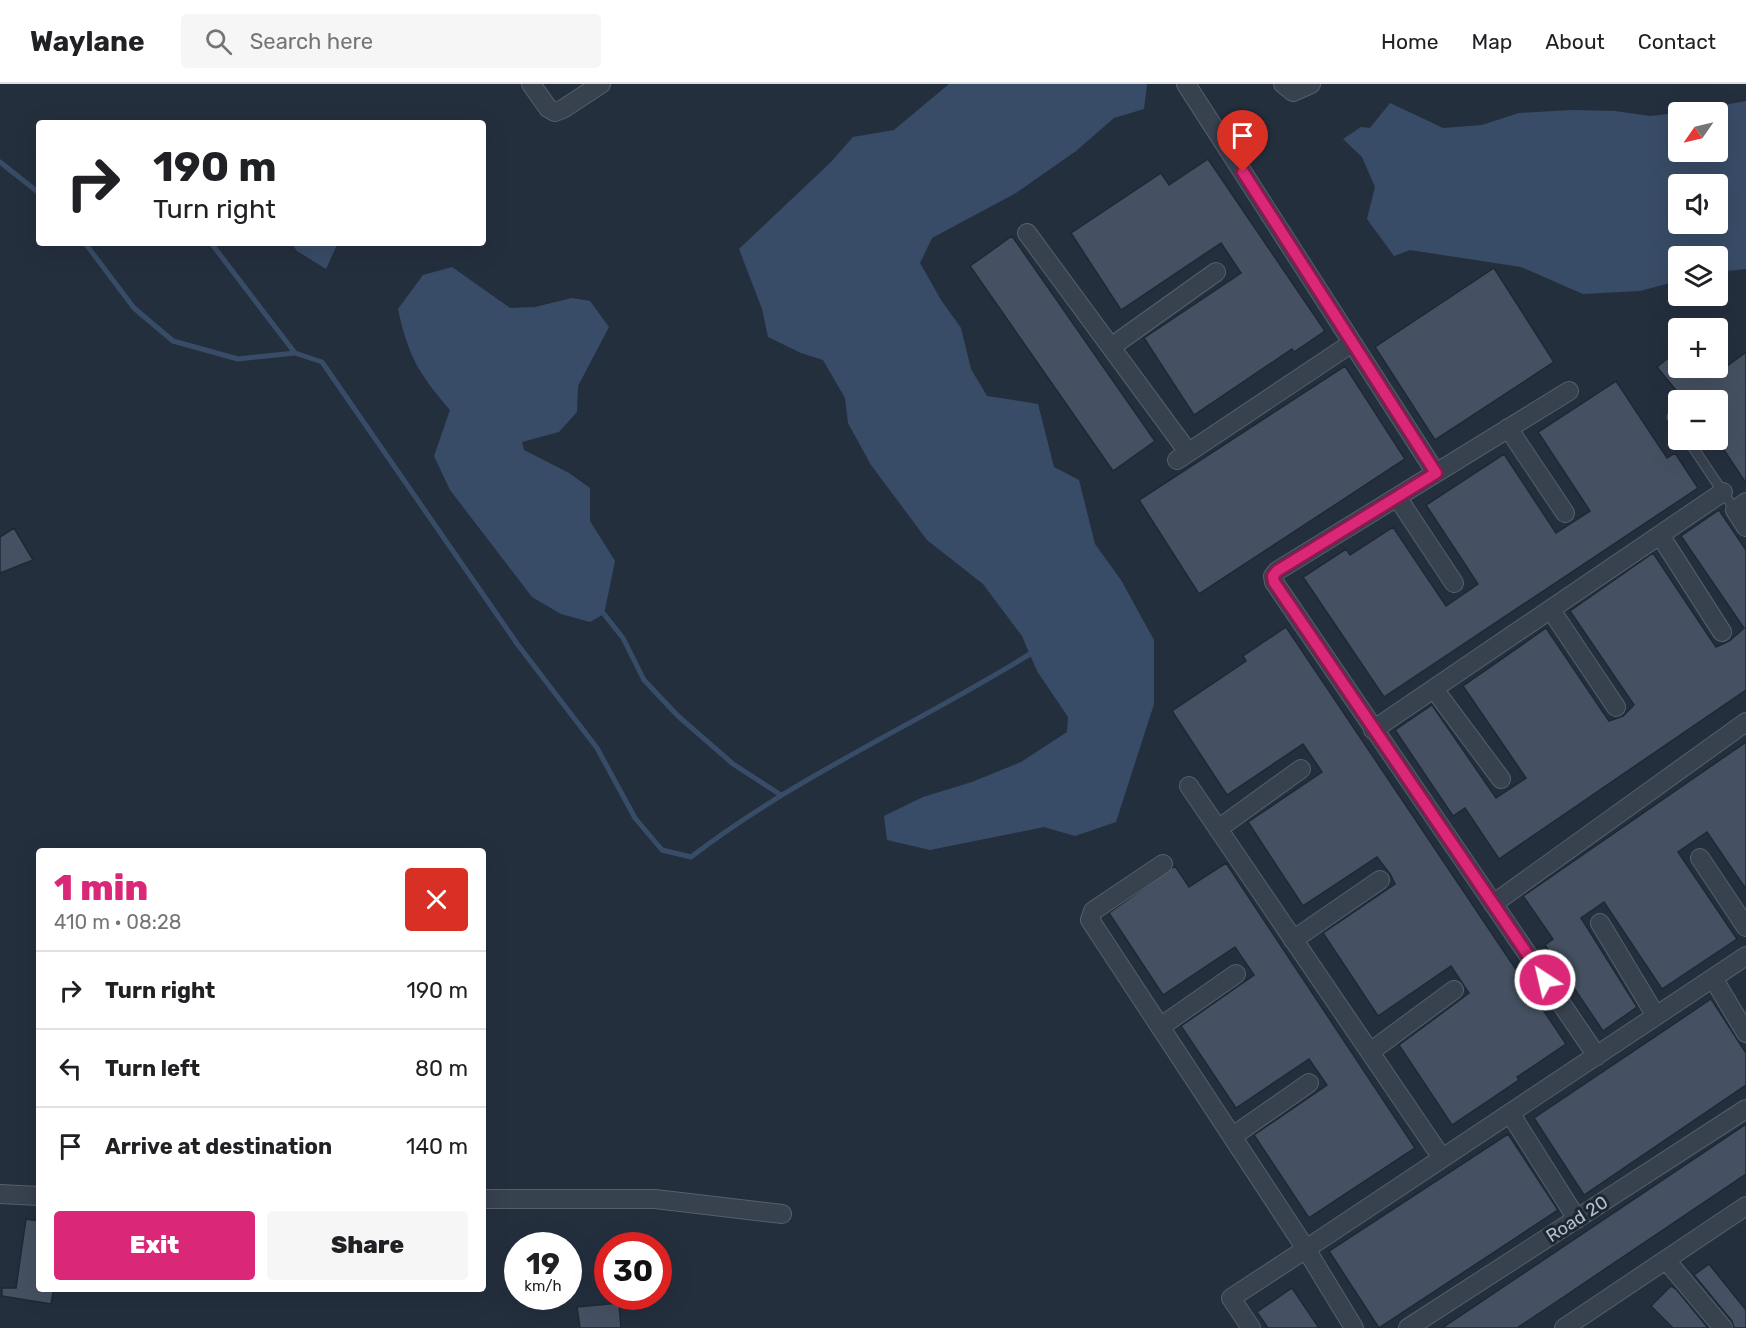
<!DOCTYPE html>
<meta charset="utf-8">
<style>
:root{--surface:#fff;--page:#f6f6f6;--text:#202124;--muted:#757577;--line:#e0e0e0;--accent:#db2777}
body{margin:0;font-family:Rubik,sans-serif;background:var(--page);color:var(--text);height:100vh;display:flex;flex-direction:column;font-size:22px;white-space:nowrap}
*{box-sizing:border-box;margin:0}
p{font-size:20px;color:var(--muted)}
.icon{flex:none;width:33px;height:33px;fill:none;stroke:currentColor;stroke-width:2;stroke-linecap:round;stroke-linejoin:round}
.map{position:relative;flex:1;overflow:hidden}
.panel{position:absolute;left:36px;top:764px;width:450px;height:444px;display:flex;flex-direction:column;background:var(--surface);border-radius:6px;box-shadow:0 6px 24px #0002}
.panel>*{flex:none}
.guide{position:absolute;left:36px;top:36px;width:450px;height:126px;border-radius:6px;box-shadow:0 6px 24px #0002;background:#fff;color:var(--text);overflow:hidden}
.needle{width:39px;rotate:236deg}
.tools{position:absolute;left:1668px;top:18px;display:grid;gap:12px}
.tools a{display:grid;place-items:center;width:60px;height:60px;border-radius:6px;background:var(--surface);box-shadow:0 6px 24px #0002;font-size:30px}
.speed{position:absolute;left:504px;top:1148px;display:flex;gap:12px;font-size:30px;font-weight:700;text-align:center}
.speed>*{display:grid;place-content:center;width:78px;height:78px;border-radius:50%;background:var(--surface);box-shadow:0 6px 24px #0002;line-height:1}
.speed small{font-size:15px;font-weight:400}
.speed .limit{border:9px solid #d22;background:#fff;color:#111}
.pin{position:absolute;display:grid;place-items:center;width:51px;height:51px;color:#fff;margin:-62px -26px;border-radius:50% 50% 50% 0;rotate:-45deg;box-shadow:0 0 6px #0007}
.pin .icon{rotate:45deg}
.me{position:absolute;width:66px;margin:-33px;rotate:325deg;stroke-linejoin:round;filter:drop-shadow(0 0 4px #0008)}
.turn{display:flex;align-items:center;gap:21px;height:126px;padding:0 18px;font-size:27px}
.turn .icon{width:78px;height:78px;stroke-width:2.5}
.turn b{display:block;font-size:42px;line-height:51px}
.round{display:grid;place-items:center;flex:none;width:63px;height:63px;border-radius:6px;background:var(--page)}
.summary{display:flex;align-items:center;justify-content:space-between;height:102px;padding:0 18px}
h1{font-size:36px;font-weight:800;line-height:45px;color:var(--accent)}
.primary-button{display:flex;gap:12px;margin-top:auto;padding:12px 18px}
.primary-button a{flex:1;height:69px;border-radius:6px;background:var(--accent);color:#fff;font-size:24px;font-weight:800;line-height:69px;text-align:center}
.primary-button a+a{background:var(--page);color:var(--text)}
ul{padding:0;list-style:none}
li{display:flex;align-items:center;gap:18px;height:78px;padding:0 18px;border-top:2px solid var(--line)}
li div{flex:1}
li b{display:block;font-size:22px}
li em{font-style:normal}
header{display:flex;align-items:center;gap:36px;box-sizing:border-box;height:84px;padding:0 30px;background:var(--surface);border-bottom:2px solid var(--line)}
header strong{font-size:28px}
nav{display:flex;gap:33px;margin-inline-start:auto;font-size:21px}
.search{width:420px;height:54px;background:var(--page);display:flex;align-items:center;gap:15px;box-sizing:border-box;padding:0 21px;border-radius:6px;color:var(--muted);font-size:22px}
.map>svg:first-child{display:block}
</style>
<header>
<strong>Waylane</strong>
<div class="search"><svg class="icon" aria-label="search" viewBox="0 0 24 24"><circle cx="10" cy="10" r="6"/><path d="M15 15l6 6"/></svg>Search here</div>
<nav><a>Home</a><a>Map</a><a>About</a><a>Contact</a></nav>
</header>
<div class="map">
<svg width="1746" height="1244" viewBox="0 0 1746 1244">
<rect width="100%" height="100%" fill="#242f3e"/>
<path fill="#394c67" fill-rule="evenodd" d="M949 0H1147L1144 25 1114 34 1076 67 1016 109 932 154 920 179 941 216 961 244 971 285 987 312 1038 320 1054 383 1079 396 1095 460 1121 496 1154 556V620L1116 738 1075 752 1044 743 930 766 887 756 884 732 923 713 972 698 1021 678 1067 648 1068 633 1037 587 1022 552 983 500 927 456 871 381 848 339 845 314 823 276 801 269 768 253 762 225 739 165 831 78 853 53 894 46Z
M1746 17V185L1718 188V172H1678V197L1640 207 1583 210 1521 183 1410 166 1394 172 1367 135 1375 103 1362 73 1343 55 1361 43 1370 44 1390 19 1443 44 1482 41 1519 29 1572 26 1615 27 1650 32 1678 29V68H1718V28H1686ZM1678 100H1718V140H1678Z
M291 159H338L326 185 297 167Z
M452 183 510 224 535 223 572 214 590 217 609 243 578 302 577 328 559 348 522 358 524 366 569 389 590 404V437L615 477 604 530 590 538 561 530 532 513 450 406 434 372 450 326C419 290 408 272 398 225L423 191Z"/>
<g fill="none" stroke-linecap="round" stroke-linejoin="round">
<path stroke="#394c67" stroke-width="5" d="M0 78 39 109
M85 159 134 224 173 257 238 275 295 269 322 278 518 561 597 664 635 734 662 766 691 773C798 691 917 640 1030 570
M211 159 295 269
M604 530 623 554 644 596 678 632 733 680 781 711"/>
</g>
<path fill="#455162" stroke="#1f2835" stroke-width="1.5" d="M1208 75 1325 247 1294 268 1292 265 1194 331 1144 254 1241 189 1221 159 1121 226 1071 149 1161 89 1169 101Z
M1012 152 1155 357 1113 387 970 182Z
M1494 184 1554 278 1435 356 1375 263Z
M1678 266V284L1723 285 1746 268V399L1718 357V316H1684L1657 283Z
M1345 282 1405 375 1199 510 1139 416Z
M1616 297 1667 374 1675 369 1698 404 1384 613 1303 493 1346 465 1350 471 1393 443 1446 522 1478 500 1426 421 1504 370 1556 449 1590 427 1538 348Z
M1719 426 1746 466V606L1499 775 1465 724 1453 732 1395 646 1432 621 1496 714 1526 694 1463 602 1546 544 1609 637 1623 632 1634 621 1570 527 1653 469 1716 563 1729 557 1744 544 1681 452Z
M14 444 33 476 0 489V453Z
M1286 543 1566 960 1517 993 1519 996 1452 1041 1399 961 1469 909 1451 882 1378 932 1323 849 1395 800 1390 790 1377 773 1303 822 1248 738 1322 688 1303 660 1227 711 1172 627 1246 577 1243 572Z
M1746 658V805L1707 748 1678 768 1737 855 1662 905 1604 818 1581 834 1637 923 1603 947 1545 861 1553 855 1523 812Z
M1226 779 1415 1064 1309 1134 1254 1051 1327 1001 1309 975 1236 1024 1181 942 1254 891 1235 863 1163 911 1109 829 1175 782 1189 803Z
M1711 915 1746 969V1001L1584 1111 1534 1034Z
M1746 1040V1090L1562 1214 1517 1244H1442Z
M1508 1050 1558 1126 1379 1244 1329 1167Z
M26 1135 39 1137V1204H54L51 1220 2 1212V1204H16Z
M1709 1180 1746 1226V1244H1734L1732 1237 1694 1191Z
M1671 1202 1676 1205 1708 1244H1673L1651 1222Z
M1292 1204 1319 1244H1268L1257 1228Z
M619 1219 621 1244H580L577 1223Z"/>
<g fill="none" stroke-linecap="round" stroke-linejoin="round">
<g stroke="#565f6c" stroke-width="11">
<path id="lane" d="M1672 333 1678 342
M1688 356 1735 426"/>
</g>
<g stroke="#565f6c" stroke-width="20">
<path id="street" d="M531 0 548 24 555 28 563 25 601 0
M1186 0 1436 389
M1283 0 1293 8 1311 0
M1027 149 1188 368
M1111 263 1216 188
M1569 307 1277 487 1273 492 1274 498 1597 972
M1508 344 1565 429
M1177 376 1352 259
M1397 413 1454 499
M1746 418 1735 426 1746 443
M1660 451 1722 548
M1551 526 1616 623
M1434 605 1501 695
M1373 646 1723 408
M1189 702 1442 1074
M1218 745 1301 685
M1700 774 1746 843
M1163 780 1093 827 1090 836 1306 1165 1231 1214 1251 1244
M1493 820 1746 638
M1600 839 1656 932
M1293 856 1380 796
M1713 894 1746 949
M1160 943 1236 890
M1370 968 1454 906
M1510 1029 1577 1135
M1233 1052 1309 999
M0 1110 39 1112
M483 1115H655L782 1130
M1666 1176 1723 1244
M1354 1244 1306 1165 1746 872
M1408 1244 1746 1025
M1564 1244 1746 1122"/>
</g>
<use href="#lane" stroke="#38414e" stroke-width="9"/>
<use href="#street" stroke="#38414e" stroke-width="18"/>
</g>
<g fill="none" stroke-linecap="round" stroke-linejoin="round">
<g stroke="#8e194d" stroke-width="15">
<path id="route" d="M1243 88 1436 389 1277 487 1273 492 1274 498 1545 896"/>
</g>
<use href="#route" stroke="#db2777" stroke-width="10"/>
</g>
<g text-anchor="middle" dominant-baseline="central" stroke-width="6" stroke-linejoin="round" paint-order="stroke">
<g font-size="18" fill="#b4bcc9" stroke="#1d2633">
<text transform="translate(1577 1135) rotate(-33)">Road 20</text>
</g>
</g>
</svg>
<div class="tools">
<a><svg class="needle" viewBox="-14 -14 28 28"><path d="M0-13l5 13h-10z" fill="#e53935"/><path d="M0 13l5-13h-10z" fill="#757577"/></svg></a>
<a><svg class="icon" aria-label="sound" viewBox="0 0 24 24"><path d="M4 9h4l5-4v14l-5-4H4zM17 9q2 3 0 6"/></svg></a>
<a><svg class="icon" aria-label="layers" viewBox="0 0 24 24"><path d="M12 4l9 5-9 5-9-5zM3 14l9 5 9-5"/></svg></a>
<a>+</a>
<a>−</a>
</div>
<div class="speed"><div>19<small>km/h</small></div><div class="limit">30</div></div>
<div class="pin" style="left:1243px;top:88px;background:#d93025"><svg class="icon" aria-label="arrive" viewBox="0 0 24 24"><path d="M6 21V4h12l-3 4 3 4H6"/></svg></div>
<svg class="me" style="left:1545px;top:896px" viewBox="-20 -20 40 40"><circle r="17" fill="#db2777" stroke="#fff" stroke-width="3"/><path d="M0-11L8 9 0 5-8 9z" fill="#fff"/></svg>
<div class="guide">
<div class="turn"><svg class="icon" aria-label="right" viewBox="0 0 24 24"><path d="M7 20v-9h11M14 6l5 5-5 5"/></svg><div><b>190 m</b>Turn right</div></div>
</div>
<section class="panel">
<div class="summary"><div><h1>1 min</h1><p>410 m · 08:28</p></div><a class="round" style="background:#d93025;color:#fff"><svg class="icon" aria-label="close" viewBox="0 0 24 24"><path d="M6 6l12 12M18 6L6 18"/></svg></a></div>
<ul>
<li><svg class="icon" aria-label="right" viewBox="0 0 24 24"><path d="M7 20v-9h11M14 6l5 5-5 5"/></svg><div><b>Turn right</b></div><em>190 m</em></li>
<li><svg class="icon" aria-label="left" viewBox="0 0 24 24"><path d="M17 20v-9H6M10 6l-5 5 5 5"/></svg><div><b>Turn left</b></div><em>80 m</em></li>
<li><svg class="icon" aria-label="arrive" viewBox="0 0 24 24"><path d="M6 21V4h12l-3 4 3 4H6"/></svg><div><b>Arrive at destination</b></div><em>140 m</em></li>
</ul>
<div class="primary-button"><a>Exit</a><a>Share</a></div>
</section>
</div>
